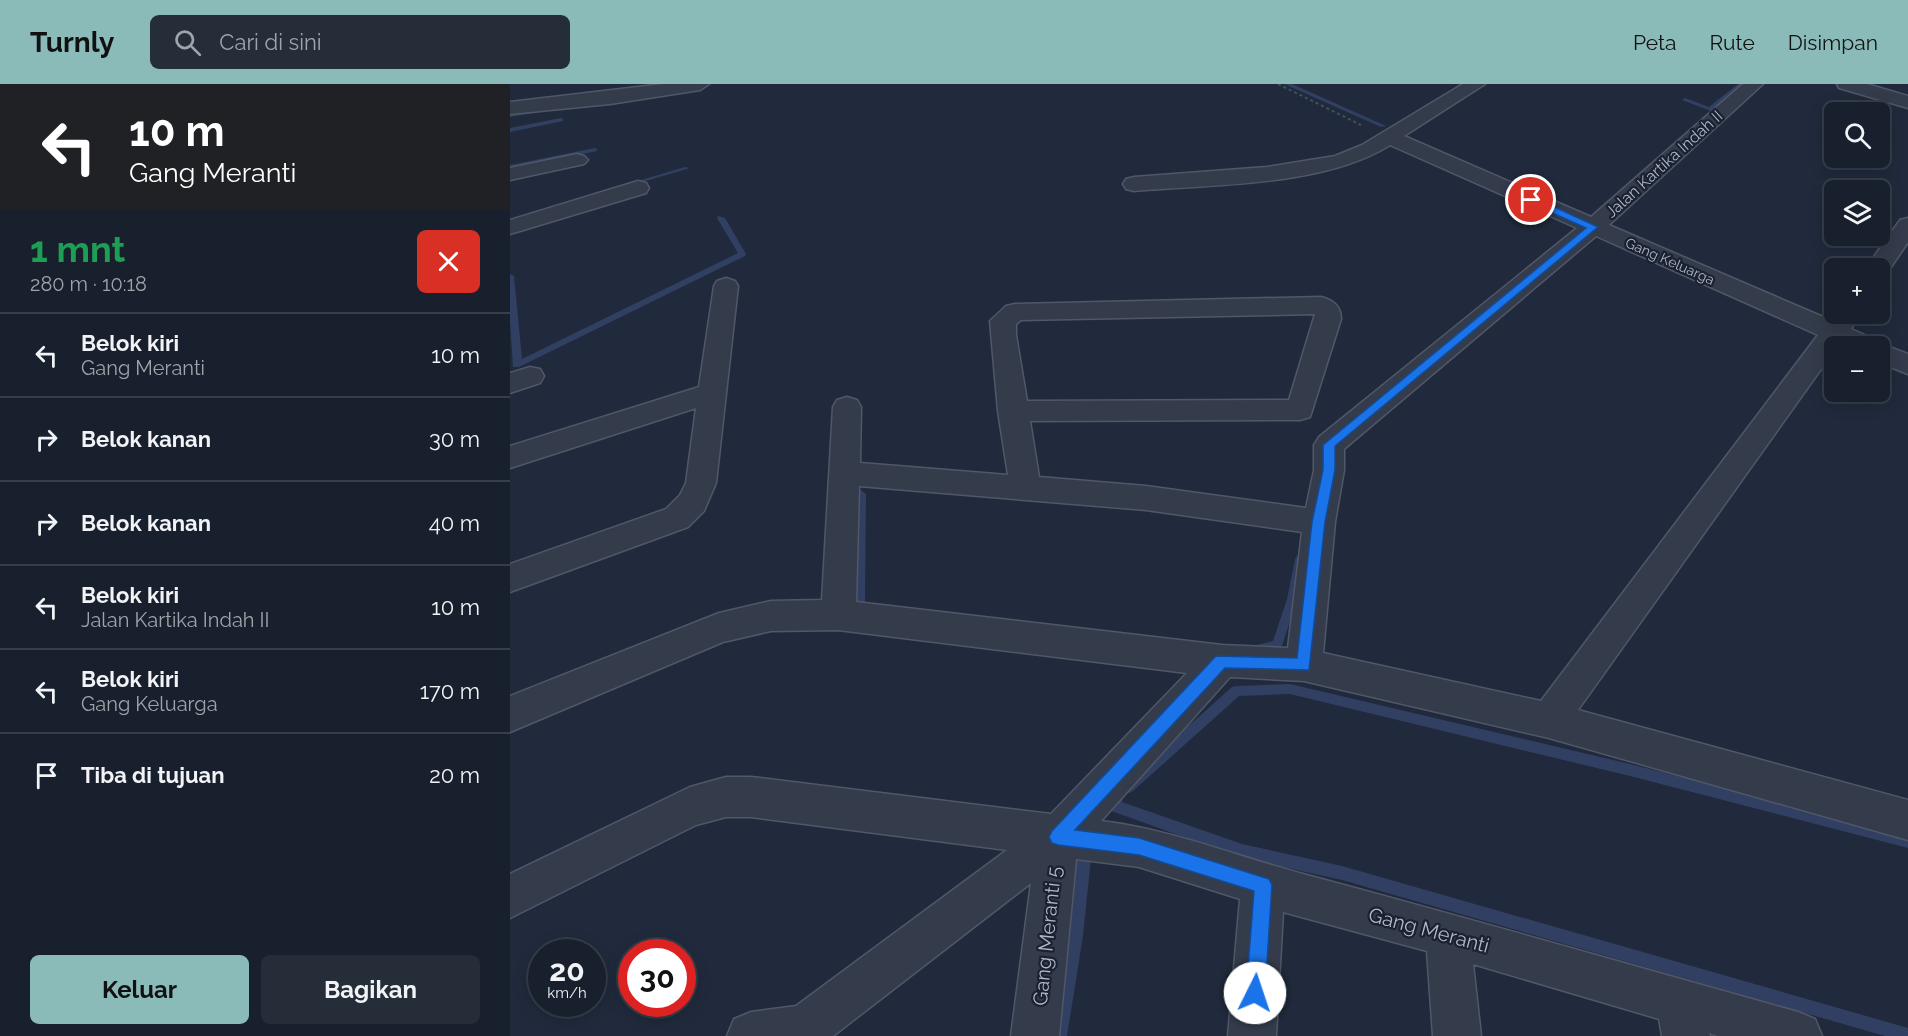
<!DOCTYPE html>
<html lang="id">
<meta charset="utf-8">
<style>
:root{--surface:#18202d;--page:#252d39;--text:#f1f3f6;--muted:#9fa3aa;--line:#363e49;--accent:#8bbbb9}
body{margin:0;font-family:Raleway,sans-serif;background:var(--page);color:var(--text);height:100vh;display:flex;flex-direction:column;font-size:22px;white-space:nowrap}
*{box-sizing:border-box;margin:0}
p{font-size:20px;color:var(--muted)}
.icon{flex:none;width:33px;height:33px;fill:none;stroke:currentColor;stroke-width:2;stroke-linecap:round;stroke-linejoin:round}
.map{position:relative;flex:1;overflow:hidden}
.sheet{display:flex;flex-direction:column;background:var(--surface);width:510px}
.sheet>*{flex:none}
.hud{background:#202124;color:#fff;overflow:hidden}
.controls{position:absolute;left:1314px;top:18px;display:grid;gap:12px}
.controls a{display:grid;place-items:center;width:66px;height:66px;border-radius:9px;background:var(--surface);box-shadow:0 3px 15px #0003,0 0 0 2px var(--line);font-size:30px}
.speed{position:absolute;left:18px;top:855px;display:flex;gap:12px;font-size:30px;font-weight:700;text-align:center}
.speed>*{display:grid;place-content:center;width:78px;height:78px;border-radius:50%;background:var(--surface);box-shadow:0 3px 15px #0003,0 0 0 2px var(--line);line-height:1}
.speed small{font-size:15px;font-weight:400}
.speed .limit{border:9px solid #d22;background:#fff;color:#111}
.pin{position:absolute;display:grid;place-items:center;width:51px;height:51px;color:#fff;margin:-26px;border:3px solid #fff;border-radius:50%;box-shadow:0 2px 6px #0007}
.me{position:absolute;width:66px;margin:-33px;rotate:4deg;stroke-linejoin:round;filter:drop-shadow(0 0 4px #0008)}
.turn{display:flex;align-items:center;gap:21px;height:126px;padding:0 30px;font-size:27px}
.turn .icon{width:78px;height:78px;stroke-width:2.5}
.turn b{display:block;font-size:42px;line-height:51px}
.round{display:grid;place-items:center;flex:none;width:63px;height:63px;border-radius:9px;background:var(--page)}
.summary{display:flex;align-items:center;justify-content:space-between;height:102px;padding:0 30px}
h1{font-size:36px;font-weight:700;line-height:45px;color:#1e9e55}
.action{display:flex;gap:12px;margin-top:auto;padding:12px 30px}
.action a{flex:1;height:69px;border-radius:9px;background:var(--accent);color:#111;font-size:24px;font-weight:700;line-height:69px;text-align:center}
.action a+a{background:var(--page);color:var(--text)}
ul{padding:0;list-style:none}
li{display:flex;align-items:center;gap:18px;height:84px;padding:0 30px;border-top:2px solid var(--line)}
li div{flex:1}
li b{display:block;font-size:22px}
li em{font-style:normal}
header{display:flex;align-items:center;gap:36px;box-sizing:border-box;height:84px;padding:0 30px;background:var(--accent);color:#111}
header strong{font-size:28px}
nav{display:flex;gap:33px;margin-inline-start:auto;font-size:21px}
.search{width:420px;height:54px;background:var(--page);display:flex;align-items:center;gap:15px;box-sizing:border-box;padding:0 21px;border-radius:9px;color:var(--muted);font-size:22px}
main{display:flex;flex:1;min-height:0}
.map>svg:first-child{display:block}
</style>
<header>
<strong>Turnly</strong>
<div class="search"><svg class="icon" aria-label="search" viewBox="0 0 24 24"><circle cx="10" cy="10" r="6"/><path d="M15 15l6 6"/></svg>Cari di sini</div>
<nav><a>Peta</a><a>Rute</a><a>Disimpan</a></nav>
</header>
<main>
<section class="sheet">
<div class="hud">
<div class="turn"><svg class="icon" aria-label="left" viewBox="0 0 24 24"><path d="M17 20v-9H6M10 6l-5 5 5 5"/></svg><div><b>10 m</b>Gang Meranti</div></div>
</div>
<div class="summary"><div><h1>1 mnt</h1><p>280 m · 10:18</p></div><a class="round" style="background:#d93025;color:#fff"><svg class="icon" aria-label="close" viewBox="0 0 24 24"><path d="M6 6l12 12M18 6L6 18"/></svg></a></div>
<ul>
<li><svg class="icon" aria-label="left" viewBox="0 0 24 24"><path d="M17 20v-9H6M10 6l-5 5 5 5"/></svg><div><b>Belok kiri</b><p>Gang Meranti</p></div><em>10 m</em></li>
<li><svg class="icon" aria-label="right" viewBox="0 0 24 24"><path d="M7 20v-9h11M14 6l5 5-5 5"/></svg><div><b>Belok kanan</b></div><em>30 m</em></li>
<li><svg class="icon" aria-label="right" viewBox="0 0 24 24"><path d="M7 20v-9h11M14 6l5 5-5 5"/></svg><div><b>Belok kanan</b></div><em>40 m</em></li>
<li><svg class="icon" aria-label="left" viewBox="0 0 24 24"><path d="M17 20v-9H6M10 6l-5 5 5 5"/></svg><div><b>Belok kiri</b><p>Jalan Kartika Indah II</p></div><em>10 m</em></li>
<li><svg class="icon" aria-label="left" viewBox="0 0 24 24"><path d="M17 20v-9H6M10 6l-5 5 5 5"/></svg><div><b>Belok kiri</b><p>Gang Keluarga</p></div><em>170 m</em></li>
<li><svg class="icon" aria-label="arrive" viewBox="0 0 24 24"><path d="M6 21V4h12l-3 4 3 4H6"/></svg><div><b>Tiba di tujuan</b></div><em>20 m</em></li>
</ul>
<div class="action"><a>Keluar</a><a>Bagikan</a></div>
</section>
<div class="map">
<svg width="1398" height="952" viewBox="0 0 1398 952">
<rect width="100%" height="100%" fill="#202a3c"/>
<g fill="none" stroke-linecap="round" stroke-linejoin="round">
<path fill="#314062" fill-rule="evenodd" d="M774 0H782L876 42 871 43Z
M1228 0H1235L1202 26H1198L1172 16 1175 14 1199 23Z
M33 24 36 26 35 27 0 33V29Z
M51 34 53 35V37L0 48V44Z
M85 64 87 65V67L0 85V81Z
M175 83 180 84 119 102 114 101Z
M208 132 215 134 236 170 235 172 9 283H3L0 237V190L4 192 12 275 228 169 207 134Z
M351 406 356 410 355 518 364 521 365 524 364 527 360 529 346 525 345 522 346 410Z
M790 472 794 473 795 476 787 515 771 565 746 571 742 570 740 566 742 562 763 557 777 515 785 476 786 473Z
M780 600 1120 680 1398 750V764L1120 692 780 610 729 612 623 707 619 709 615 707 613 703 615 699 722 603 726 602Z
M607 708 612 710 613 714 612 718 732 760 832 782 1398 944V952H1375L832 796 732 774 596 725 595 720 596 715Z
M575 757 580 759 582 764 573 852 557 952H543L559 852 568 764 570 759Z"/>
<g stroke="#505767" stroke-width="3">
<path id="minor" d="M153 0H199L190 6 100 20 0 30V18Z
M953 0H975L894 52 1081 133 1233 0H1253L1099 141 1320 236 1325 230H1349L1341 245 1366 256 1369 259 1398 270V290L1370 279V262L1329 260 1324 262V267L1068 626 1398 716V756L1039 654 794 597 720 593 591 737C660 745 725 772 793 790 958 834 1123 882 1288 928L1305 935 1312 952H1208L1199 949 1200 952H1152L1149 935 963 880 971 952H923L917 867 773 828 766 952H718L730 815 629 783 566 775 549 952H501L521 799 323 952H217L224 935 241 928 286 922 497 766 241 733H216L186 741 0 834V790L180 703 216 693H241L541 730 677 589 328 546 261 547 213 558 0 648V612L209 529 261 517 312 516 323 323 327 316 337 313 347 316 351 323 350 379 498 391 488 327 480 237 496 222 505 220 811 213C823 216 831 222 831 235L800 333 790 336 520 337 529 393 636 402 796 424 804 386V361L809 353 1067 144 880 61C813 103 702 100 624 107L616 105 613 100 616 95 624 93 757 83 825 72 852 61ZM1086 152 1308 251 1031 617 813 569 825 438 834 386V365ZM805 230 779 316 517 317 506 251V240L511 236ZM349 402 636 426 792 448 778 564 712 561 346 518Z
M1327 0H1357L1398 12V24L1329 4Z
M67 70 74 72 78 76 74 80 0 96V84Z
M128 97 136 99 139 104 136 109 0 150V136Z
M1398 134V158L1377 189 1370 191V184H1356L1390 136Z
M216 194 225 197 228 202 206 399 194 427 178 443 0 508V480L156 425 170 411 176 399 186 324 0 384V362L189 303 204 202 207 197Z
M20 283 30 285 34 292 30 299 0 309V289Z"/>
</g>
<path stroke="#3d5357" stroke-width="2" stroke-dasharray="3 3" stroke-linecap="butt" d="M768 0 851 41"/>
<use href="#minor" fill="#343c4c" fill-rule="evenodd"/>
</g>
<path fill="#1a73e8" stroke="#114b97" stroke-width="1.5" d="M1018 114H1025L1088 143 825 362V386L815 438 799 586 715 584 565 746 629 754 759 795 762 801 755 909 752 916 745 918 739 916 736 909 744 807 629 771 548 761 542 759 539 753 542 747 706 572 787 574 802 438 813 386V361L1076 144 1018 118Z"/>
<g text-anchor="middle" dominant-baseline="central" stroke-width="4.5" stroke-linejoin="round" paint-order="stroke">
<g font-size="14" fill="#b0b7c8" stroke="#1a2131">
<text transform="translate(1160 177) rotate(24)">Gang Keluarga</text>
</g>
<g font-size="16" fill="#b0b7c8" stroke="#1a2131">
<text transform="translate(1154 80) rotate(-42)">Jalan Kartika Indah II</text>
</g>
<g font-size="20" fill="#b0b7c8" stroke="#1a2131">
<text transform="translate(919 846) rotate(15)">Gang Meranti</text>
<text transform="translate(537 852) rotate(-84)">Gang Meranti 5</text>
</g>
</g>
</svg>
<div class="controls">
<a><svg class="icon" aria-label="search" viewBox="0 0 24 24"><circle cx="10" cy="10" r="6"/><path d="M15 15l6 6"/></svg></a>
<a><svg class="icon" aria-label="layers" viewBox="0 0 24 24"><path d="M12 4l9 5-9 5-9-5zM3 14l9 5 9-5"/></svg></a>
<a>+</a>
<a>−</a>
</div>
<div class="speed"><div>20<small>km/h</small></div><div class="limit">30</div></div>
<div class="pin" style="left:1021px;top:116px;background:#d93025"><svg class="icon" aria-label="arrive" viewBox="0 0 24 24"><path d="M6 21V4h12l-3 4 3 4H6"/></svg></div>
<svg class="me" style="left:745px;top:909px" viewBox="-20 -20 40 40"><circle r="19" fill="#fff"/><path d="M0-13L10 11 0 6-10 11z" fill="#1a73e8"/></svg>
</div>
</main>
